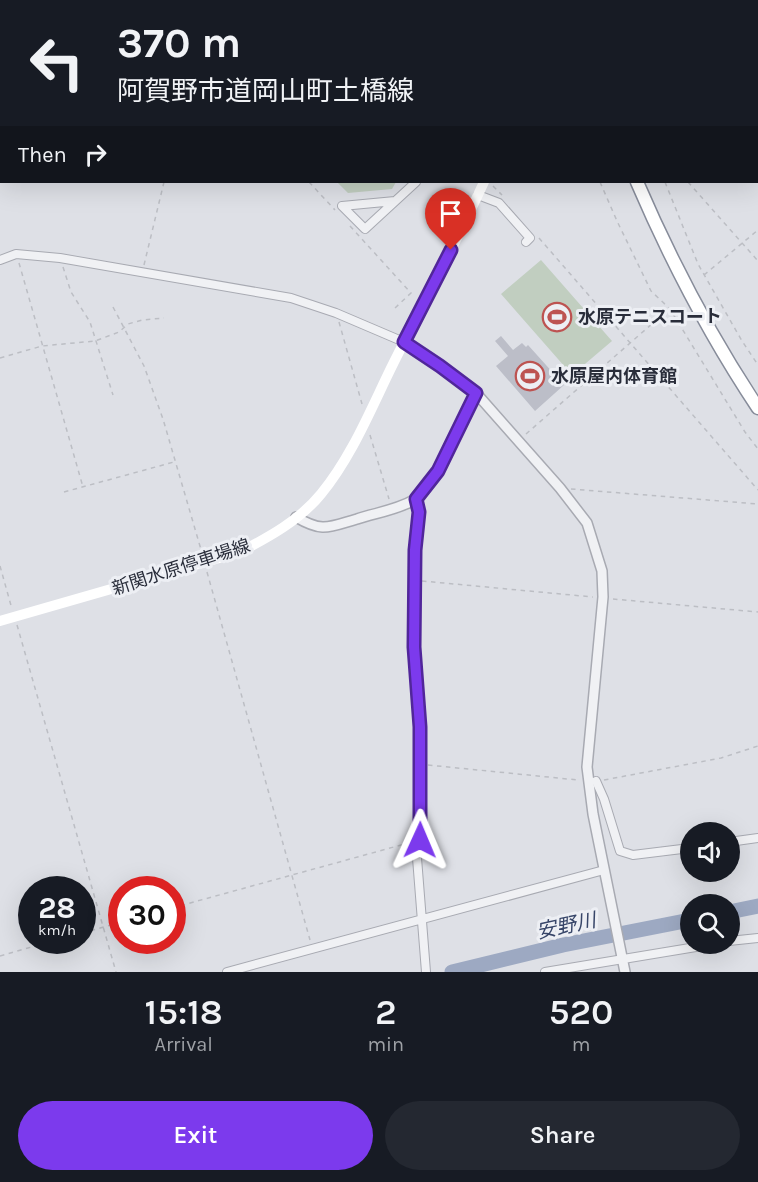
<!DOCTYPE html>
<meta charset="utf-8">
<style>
:root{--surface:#171b24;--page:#242831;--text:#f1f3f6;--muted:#9ea1a6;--accent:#7c3aed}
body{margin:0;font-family:Karla,"Noto Sans JP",sans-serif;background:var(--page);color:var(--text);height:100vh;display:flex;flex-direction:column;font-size:22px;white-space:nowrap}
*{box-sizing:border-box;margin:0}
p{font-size:20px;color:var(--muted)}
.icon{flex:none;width:33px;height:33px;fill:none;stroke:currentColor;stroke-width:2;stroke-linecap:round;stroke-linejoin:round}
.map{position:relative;height:972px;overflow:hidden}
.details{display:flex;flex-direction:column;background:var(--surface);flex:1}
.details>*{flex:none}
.hud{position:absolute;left:0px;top:0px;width:759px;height:183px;box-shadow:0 6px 24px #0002;background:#171b24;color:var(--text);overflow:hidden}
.buttons{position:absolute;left:680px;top:822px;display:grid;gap:12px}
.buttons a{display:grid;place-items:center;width:60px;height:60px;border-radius:50%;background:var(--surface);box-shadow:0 6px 24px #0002;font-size:30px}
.speed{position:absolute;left:18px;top:876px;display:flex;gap:12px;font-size:30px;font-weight:700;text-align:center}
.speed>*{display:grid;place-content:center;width:78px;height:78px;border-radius:50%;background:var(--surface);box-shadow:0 6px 24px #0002;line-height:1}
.speed small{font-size:15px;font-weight:400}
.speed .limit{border:9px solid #d22;background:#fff;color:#111}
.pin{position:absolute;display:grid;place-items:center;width:51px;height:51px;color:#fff;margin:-62px -26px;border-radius:50% 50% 50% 0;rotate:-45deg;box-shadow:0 0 6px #0007}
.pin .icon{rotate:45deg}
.me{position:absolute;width:66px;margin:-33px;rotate:1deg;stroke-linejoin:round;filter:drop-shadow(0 0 4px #0008)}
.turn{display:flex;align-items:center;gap:21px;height:126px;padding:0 18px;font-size:27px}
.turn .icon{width:78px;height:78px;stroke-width:2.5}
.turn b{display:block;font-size:42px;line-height:51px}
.then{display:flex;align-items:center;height:57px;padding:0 18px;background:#0003;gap:12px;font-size:22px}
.eta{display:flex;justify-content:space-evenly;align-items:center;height:102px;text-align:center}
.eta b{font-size:36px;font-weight:600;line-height:42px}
.action{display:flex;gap:12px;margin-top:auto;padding:12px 18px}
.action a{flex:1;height:69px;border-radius:36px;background:var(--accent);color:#fff;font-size:24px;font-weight:600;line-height:69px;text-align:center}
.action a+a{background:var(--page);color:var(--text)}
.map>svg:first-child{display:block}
</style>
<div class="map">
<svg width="758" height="972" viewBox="0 0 758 972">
<rect width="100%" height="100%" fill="#dee0e6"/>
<path fill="#c1cec0" d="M337 182H396L392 189 348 193Z
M541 260 612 341 572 375 501 294Z"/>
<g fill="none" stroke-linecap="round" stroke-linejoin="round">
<path stroke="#9da9c2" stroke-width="15" d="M729 912 758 906
M452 972 563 945 690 920"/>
</g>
<path fill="#bcbec8" d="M501 336 513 350 522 343 526 347 528 345 564 385 535 411 496 366 508 356 495 341Z"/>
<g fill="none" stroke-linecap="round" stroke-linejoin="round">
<g stroke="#a8aab2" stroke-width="10">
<path id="minor" d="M529 0 530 2
M478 195 499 203 530 238 526 242
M395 201 342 206 365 229 416 182
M0 260 16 254 60 258 291 298 336 313 404 342
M415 499 419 512 415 550 414 647 421 764 419 840 417 858 426 972
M596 781 604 799 620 851 633 855 690 848
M729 842 758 838
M729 941 758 938
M227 972 604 870
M545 972 714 944"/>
</g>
<g stroke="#a8aab2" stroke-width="12">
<path id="tertiary" d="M404 342 440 366 476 393 560 488 587 523 602 571 603 597 587 767 593 814 625 972
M296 517C323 533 329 527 357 519 375 513 397 510 414 500 435 487 464 418 476 393"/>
</g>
<g stroke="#878c9a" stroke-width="15">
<path id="trunk" d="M577 0V2
M637 182C671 261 710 336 758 408"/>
</g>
<path stroke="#bcbec4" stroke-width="1.5" stroke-dasharray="4.5 4.5" stroke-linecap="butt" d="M143 0 144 2
M747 0 749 2
M306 2 307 0
M648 2 649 0
M758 11V12
M309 182 335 210
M600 182 617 221 651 291 670 309 745 432 758 449
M665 182 698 264 742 341 758 365
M688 182 758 261
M493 186 502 195
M350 226 411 293 395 308
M539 238 758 490
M19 263 83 487
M144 265 164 182
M63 267 71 292 90 322 113 395
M704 275 758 230
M113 307 144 366 163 419 202 553
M339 322 362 404
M0 358 42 346 95 341 119 332 128 324 142 320 164 318
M526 434 669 309
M370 435 389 499
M571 489 758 504
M64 492 174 462
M0 566 12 609
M207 572 310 940
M422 581 593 597
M613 599 758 612
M17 625 116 972
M428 765 578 780
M604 780 721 758 758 746
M172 908 412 842
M82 933 122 922
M0 956 56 940"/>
<use href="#minor" stroke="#f0f1f4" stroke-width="8"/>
<use href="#tertiary" stroke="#f0f1f4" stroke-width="9"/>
<path stroke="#fff" stroke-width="10" d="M629 2 630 0
M0 621 240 552C269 537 300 520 321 494 353 455 372 406 394 362 424 302 456 243 484 182"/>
<use href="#trunk" stroke="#fff" stroke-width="12"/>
</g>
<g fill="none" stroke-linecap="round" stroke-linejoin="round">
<g stroke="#51269a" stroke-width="15">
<path id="route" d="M420 840V727L414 647 415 550 419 512 416 499 438 471 476 393 440 366 404 342 451 250"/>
</g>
<use href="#route" stroke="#7c3aed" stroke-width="10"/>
</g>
<defs>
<g id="stadium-ring" transform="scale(1.5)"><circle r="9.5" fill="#edeff4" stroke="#bd5351" stroke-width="1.5"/><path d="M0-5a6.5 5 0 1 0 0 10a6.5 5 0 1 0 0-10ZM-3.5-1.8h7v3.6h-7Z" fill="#bd5351"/></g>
</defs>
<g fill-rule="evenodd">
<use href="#stadium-ring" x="557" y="317"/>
<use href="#stadium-ring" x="530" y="376"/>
</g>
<g text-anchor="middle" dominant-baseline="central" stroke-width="6" stroke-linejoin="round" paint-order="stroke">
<g font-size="18" font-weight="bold" fill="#292d3a" stroke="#edeff4" text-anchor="start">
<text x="578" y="317">水原テニスコート</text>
<text x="551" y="376">水原屋内体育館</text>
</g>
<g font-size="18" fill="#292d3a" stroke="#edeff4">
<text transform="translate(181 567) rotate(-18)">新関水原停車場線</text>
</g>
<g font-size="20" font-style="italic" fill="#384669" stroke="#edeff4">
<text transform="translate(566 926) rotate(-12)">安野川</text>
</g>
</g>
</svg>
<div class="buttons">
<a><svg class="icon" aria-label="sound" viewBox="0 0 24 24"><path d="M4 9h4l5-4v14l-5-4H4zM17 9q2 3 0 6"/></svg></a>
<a><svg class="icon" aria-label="search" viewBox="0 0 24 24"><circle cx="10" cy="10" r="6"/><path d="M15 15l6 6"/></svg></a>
</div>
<div class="speed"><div>28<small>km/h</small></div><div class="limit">30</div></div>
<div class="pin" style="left:451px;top:250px;background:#d93025"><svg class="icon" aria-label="arrive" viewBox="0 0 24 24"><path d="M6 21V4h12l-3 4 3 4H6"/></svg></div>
<svg class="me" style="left:420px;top:840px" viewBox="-20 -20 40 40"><path d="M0-17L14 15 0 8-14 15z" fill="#7c3aed" stroke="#fff" stroke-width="4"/></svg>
<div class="hud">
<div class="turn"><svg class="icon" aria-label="left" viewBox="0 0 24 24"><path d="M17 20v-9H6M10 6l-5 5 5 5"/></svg><div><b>370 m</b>阿賀野市道岡山町土橋線</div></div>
<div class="then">Then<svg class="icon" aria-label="right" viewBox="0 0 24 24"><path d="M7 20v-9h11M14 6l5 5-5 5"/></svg></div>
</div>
</div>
<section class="details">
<div class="eta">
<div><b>15:18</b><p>Arrival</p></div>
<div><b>2</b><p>min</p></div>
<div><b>520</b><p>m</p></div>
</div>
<div class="action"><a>Exit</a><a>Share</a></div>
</section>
